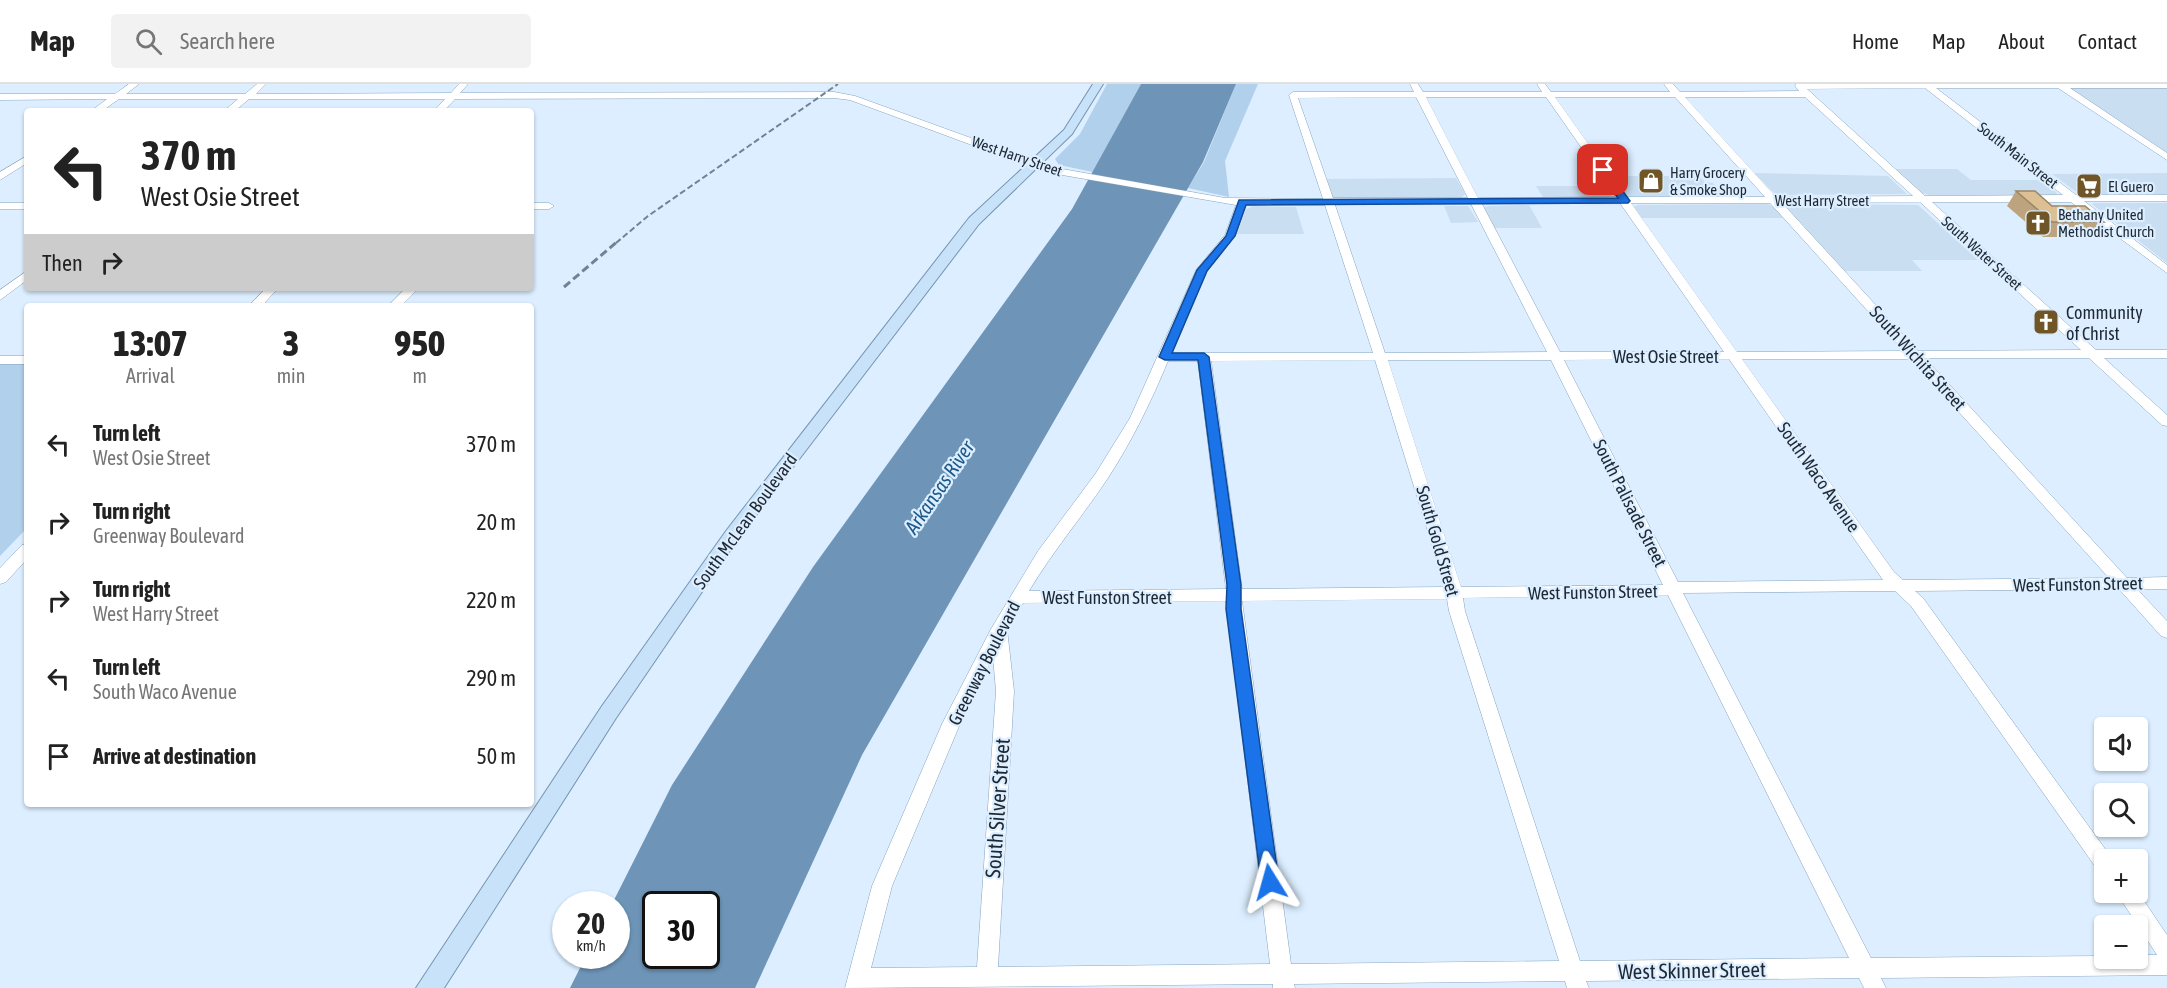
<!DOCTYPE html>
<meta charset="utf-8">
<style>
:root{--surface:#fff;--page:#f2f2f2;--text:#222;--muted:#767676;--line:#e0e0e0}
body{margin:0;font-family:"Asap Condensed",sans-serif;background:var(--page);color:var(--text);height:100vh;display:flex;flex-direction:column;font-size:22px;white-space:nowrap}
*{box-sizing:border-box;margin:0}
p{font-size:20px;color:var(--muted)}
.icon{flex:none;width:33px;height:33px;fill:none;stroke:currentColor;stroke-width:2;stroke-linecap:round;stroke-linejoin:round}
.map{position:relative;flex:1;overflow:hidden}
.side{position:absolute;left:24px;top:219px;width:510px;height:504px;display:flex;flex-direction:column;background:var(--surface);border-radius:6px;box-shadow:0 2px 4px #0004}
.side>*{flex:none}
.banner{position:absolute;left:24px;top:24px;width:510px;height:183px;border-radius:6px;box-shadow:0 2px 4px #0004;background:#fff;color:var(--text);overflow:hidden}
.fabs{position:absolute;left:2094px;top:633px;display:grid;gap:12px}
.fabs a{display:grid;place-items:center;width:54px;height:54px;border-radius:6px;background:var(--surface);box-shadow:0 2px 4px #0004;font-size:30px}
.speed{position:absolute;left:552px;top:807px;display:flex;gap:12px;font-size:30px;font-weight:700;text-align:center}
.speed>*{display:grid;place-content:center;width:78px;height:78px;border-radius:50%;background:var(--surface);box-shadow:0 2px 4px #0004;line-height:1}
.speed small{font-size:15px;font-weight:400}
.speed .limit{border:3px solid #111;border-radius:9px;background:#fff;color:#111}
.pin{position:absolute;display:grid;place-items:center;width:51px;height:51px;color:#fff;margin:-26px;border-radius:12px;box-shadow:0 3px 9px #0006}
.me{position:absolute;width:66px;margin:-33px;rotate:352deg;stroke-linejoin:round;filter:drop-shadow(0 0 4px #0008)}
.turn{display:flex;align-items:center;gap:21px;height:126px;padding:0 18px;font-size:27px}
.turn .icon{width:78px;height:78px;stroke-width:2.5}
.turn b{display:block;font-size:42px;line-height:51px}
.then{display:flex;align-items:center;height:57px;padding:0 18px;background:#0003;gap:12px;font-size:22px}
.eta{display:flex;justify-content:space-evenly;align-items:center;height:102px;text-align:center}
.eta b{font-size:36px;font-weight:800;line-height:42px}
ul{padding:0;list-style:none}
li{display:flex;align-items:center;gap:18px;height:78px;padding:0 18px}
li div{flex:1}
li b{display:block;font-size:22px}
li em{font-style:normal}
header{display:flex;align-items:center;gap:36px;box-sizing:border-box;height:84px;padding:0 30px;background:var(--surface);border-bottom:2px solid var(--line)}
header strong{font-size:28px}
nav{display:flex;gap:33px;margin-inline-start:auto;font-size:21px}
.search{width:420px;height:54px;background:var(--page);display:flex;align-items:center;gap:15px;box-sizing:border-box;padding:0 21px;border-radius:6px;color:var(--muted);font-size:22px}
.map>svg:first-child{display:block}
</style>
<header>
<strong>Map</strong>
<div class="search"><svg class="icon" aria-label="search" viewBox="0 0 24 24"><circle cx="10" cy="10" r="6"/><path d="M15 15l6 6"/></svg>Search here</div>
<nav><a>Home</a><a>Map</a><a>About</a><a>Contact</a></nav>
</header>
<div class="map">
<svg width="2167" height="904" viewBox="0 0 2167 904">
<rect width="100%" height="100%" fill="#dceeff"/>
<path fill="#cadef2" d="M2070 2H2167V70L2067 4Z
M1895 85H1957L1971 96H2041L2057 109 2056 111H1930L1922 109Z
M1754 89 1888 92 1907 110 1776 111Z
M2167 89V110H2079L2052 90Z
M1610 92H1699L1705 98 1713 99 1725 112H1629L1623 110Z
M1456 94 1465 110 1461 114H1335L1332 113 1324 95Z
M1536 102H1607L1612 109 1610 113H1543Z
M2167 119V179L2092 120 2094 119Z
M1768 120 1774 123 1784 134H1640L1633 123 1638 121Z
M1792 120 1918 121 1978 176H1912L1922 187H1845L1785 122Z
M1529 121 1542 144H1493L1483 124 1489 122Z
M1254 122 1296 123 1304 150H1237L1246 125Z
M1444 122H1468L1478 138 1451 139Z"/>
<path fill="#b1d0ec" d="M1107 0H1141L1093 88 1059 81 1055 75 1080 50Z
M1236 0H1258L1225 77 1229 113 1188 104 1204 78Z
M0 280H27V444L0 472Z"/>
<path fill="#6e95b8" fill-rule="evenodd" d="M1141 0H1236L1203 78 862 671 755 904H570L586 872H616V820H612L672 701 813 483 1072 125ZM656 820H706V872H656Z"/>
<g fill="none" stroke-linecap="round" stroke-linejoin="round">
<g stroke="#87a4be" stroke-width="1">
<path id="minor" d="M129 0H139L126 10H245L257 0H266L256 10 451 9 459 0H468L460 9 834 8 855 12 1051 83 1225 114 1323 115 1289 11 1293 8H1414L1410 0H1418L1423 8H1542L1537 0H1545L1551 8H1670L1664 0H1673L1680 8 1799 7 1795 2 1796 0H2167V4H2070L2167 69V76L2058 4H1936L2076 111H2167V117H2084L2167 181V189L2071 118H1932L2096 266H2167V274H2104L2167 331V342L2162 341 2089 274H1925L2127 494 2167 493V505H2137L2167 537V554L2161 552 2119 505 1915 507 1923 514 2111 773 2112 776H2104V787L2097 785 1911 522 1895 507 1683 509 1871 874 2104 872V874H2138V871H2157L2116 808H2138L2167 851V891L1881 894 1886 904H1864L1859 894 1586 897 1589 904H1567L1565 897 1294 900 1295 904H1273V900L845 904 872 802 942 640 991 545 1038 467 1096 389 1130 334 1196 186 1225 151 1236 121 1045 88 850 16 834 14 455 15 444 27H434L445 15H249L235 27H224L238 15H119L102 27H91L107 15 0 16V10H115ZM1925 4 2063 111 1925 112 1807 5ZM1416 13 1468 114H1333L1298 14ZM1426 13H1546L1616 113 1478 114ZM1555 13H1675L1765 113H1626ZM1685 13H1805L1913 112 1776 113ZM1920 118 2081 266 1918 267 1782 119ZM1620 119 1724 268H1560L1482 120ZM1631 119H1770L1904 267 1737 268ZM1471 120 1547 268 1385 269 1335 121ZM1246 121H1325L1373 269H1172L1207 187 1235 152ZM1729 275 1883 496 1678 498 1564 276ZM1742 275H1911L2109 494 1903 496 1894 488ZM1375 276 1445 503 1242 505 1211 277ZM1388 276H1551L1663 501 1461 503ZM1168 277H1198L1226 505 1029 507C1053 467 1082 433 1108 394 1132 357 1151 318 1168 277ZM1668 511 1849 874 1580 877 1465 527 1463 514ZM1447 515 1449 527 1559 877 1291 880 1242 517ZM1226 517 1270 880 998 883 1014 607 1007 545 1023 519ZM993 573 996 607 977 883 871 884 892 802 960 640Z
M27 72V79L0 96V88Z
M0 119H27V125H0Z
M531 119H549L554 122 549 125H531Z
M27 187V196L0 216V206Z
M266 204H278L262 222H249Z
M406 204H419L401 222H388Z
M0 272H27V280H0Z
M27 460V475L6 498 0 500V484L22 461Z"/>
</g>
<g stroke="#7494b1" stroke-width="2">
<path id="major" d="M1093 0H1103L1072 50 979 140 738 455 616 634 444 904H416L602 622 726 447 969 134 1064 46Z"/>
</g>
<use href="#minor" fill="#fff" fill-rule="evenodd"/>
<use href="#major" fill="#c8e2f9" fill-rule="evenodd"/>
<path stroke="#74828f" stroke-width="2" stroke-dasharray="6 3" stroke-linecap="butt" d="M616 159 648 132 838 0"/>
<path stroke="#74828f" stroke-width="3" stroke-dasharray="8 4" stroke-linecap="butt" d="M564 203 618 157"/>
</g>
<path fill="#bda47e" d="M2016 107 2052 122 2104 138 2094 153H2043L2007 122Z"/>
<path fill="#dcbf92" stroke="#9a8666" stroke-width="1.5" d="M2016 107H2035L2052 122H2085L2104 138H2052Z"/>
<path fill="#1a73e8" stroke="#114b97" stroke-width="1.5" d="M1600 84H1606L1630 117 1628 119 1246 121 1235 152 1207 187 1172 269H1204L1209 273 1241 501V525L1279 798 1277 804 1270 806 1264 804 1261 798 1226 525 1227 501 1198 276H1165L1159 273 1197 186 1226 152 1239 116 1618 114 1598 86Z"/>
<defs>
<g id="shop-square" transform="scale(1.35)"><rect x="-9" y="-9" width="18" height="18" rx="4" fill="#705527" stroke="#dceeff"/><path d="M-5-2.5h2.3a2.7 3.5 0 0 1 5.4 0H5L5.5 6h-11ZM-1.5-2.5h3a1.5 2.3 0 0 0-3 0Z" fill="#fff"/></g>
<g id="supermarket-square" transform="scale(1.35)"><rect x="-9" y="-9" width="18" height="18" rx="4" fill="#705527" stroke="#dceeff"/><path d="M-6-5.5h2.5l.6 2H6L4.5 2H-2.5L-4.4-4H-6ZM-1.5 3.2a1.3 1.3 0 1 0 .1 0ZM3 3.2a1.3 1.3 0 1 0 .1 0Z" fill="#fff"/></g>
<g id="church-square" transform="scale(1.35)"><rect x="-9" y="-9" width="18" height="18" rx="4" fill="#705527" stroke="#dceeff"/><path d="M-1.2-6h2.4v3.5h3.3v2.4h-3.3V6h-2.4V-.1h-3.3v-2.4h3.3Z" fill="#fff"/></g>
</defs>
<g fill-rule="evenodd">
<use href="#shop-square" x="1651" y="97"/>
<use href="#supermarket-square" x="2089" y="102"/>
<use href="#church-square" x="2038" y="139"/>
<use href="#church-square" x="2046" y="238"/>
</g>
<g text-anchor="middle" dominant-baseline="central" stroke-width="4.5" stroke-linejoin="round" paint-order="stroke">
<g font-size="15" fill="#1d2832" stroke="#dceeff">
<text transform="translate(2018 71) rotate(38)">South Main Street</text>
<text transform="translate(1017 72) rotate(19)">West Harry Street</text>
<text x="1822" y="116">West Harry Street</text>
<text transform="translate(1982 169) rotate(42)">South Water Street</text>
</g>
<g font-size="15" fill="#1d2832" stroke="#dceeff" text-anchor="start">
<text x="1670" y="88">Harry Grocery<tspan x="1670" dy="17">&amp; Smoke Shop</tspan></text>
<text x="2108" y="102">El Guero</text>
<text x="2058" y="130">Bethany United<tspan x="2058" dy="17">Methodist Church</tspan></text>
</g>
<g font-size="18" fill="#1d2832" stroke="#dceeff" text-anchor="start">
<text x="2066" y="228">Community<tspan x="2066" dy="21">of Christ</tspan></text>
</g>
<g font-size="18" fill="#1d2832" stroke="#dceeff">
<text x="1666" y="272">West Osie Street</text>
<text transform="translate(1918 274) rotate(48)">South Wichita Street</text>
<text transform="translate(1819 393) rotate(55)">South Waco Avenue</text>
<text transform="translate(1630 419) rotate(63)">South Palisade Street</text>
<text transform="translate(745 437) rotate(-54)">South McLean Boulevard</text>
<text transform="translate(1438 457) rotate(74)">South Gold Street</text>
<text transform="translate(2078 500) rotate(-1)">West Funston Street</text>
<text transform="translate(1593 508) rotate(-1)">West Funston Street</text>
<text x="1107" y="513">West Funston Street</text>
<text transform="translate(984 579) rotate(-63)">Greenway Boulevard</text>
</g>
<g font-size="20" font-style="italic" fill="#1d5988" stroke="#dceeff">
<text transform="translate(939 403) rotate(-56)">Arkansas River</text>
</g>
<g font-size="21" fill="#1d2832" stroke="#dceeff">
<text transform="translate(997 724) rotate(-86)">South Silver Street</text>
<text transform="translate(1692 886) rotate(-1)">West Skinner Street</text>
</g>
</g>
</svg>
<div class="fabs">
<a><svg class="icon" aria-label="sound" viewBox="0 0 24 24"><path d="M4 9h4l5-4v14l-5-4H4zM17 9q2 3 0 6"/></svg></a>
<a><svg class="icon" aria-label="search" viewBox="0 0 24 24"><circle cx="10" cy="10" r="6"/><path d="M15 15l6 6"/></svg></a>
<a>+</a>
<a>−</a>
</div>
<div class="speed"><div>20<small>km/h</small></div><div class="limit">30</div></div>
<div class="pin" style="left:1603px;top:86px;background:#d93025"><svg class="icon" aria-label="arrive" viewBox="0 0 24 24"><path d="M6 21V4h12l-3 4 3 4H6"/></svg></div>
<svg class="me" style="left:1270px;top:798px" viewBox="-20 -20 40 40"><path d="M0-17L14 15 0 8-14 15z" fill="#1a73e8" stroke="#fff" stroke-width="4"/></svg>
<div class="banner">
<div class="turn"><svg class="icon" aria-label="left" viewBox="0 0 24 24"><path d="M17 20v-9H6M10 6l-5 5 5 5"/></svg><div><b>370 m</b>West Osie Street</div></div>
<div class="then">Then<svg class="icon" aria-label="right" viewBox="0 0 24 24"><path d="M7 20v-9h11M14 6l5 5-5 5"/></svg></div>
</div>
<section class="side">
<div class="eta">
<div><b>13:07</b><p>Arrival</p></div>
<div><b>3</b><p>min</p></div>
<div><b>950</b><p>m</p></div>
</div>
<ul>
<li><svg class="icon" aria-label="left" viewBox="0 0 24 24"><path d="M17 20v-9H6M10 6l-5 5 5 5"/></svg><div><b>Turn left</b><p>West Osie Street</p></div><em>370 m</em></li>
<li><svg class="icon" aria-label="right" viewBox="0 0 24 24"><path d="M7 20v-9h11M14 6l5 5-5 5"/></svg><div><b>Turn right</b><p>Greenway Boulevard</p></div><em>20 m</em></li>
<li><svg class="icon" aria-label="right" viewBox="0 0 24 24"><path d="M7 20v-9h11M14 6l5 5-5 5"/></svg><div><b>Turn right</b><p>West Harry Street</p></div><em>220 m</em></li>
<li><svg class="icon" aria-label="left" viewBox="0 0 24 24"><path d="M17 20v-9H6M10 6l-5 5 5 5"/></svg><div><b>Turn left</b><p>South Waco Avenue</p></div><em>290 m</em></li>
<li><svg class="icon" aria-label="arrive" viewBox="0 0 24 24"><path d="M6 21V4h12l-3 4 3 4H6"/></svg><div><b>Arrive at destination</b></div><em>50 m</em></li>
</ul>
</section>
</div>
